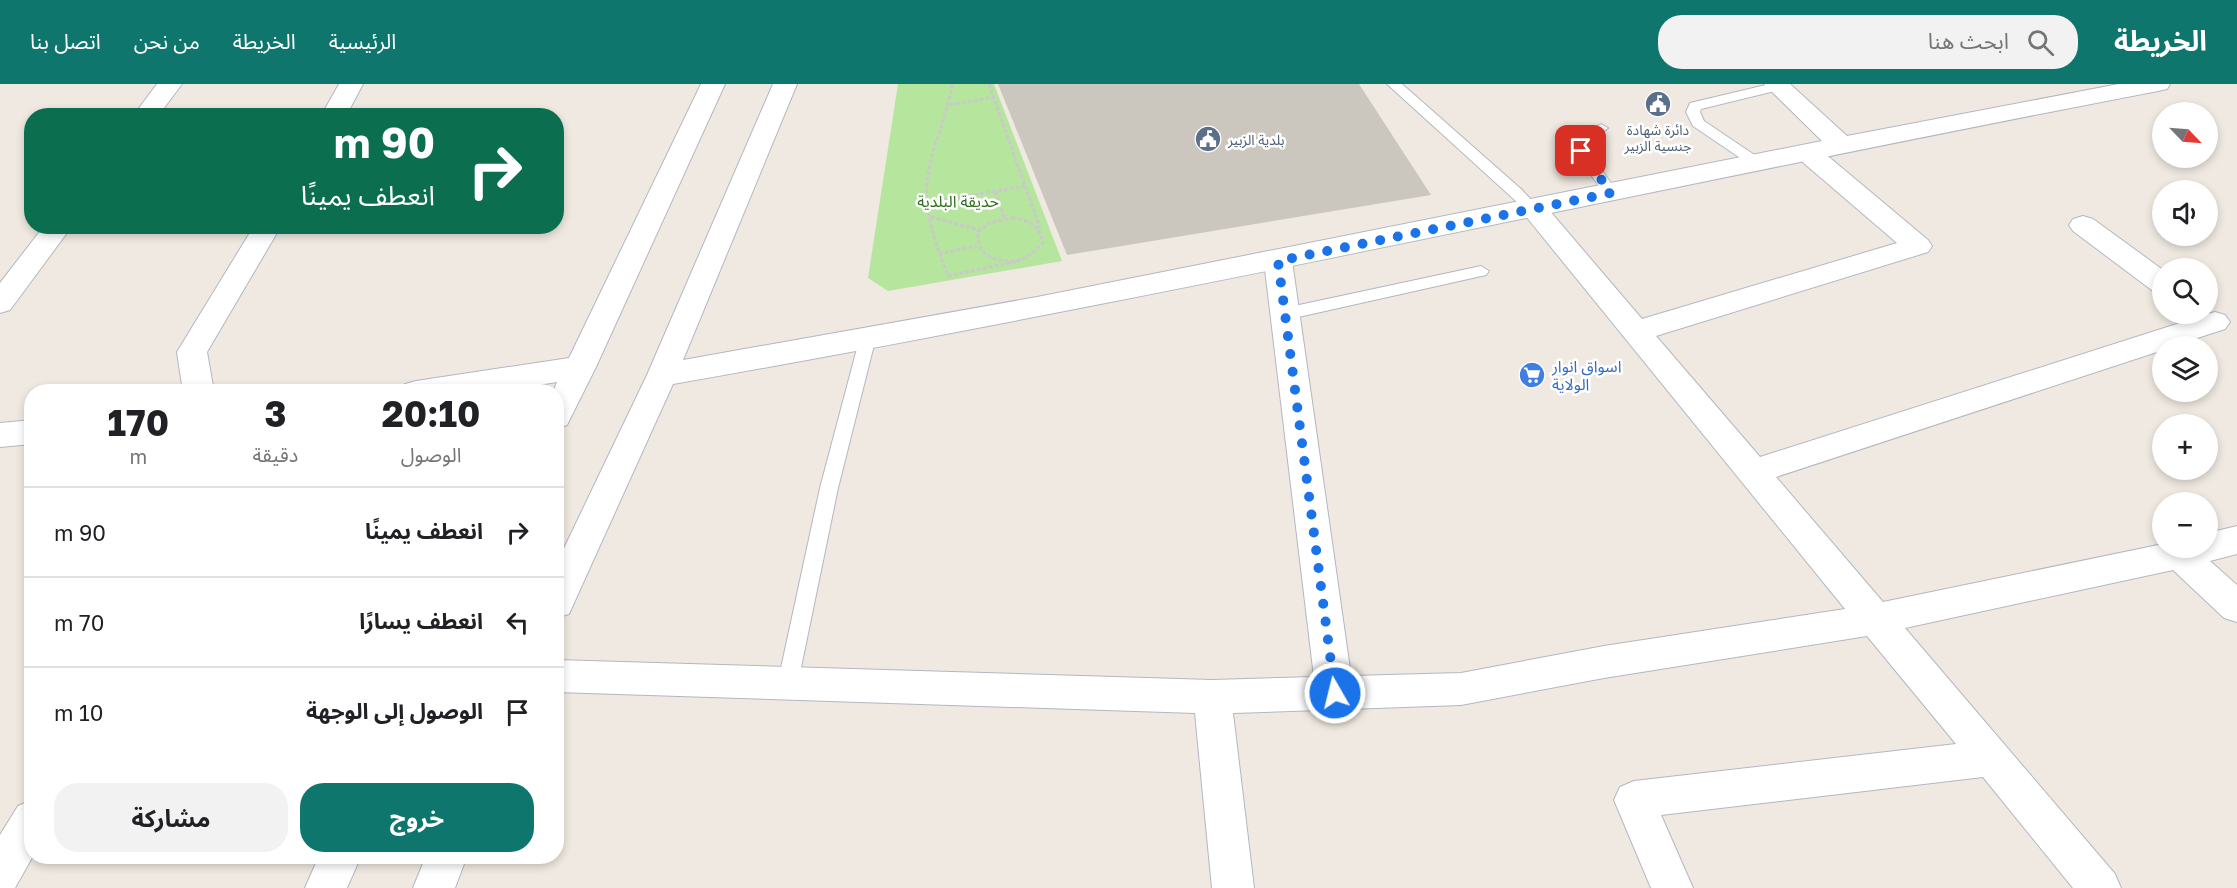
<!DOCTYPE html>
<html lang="ar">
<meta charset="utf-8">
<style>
:root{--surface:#fff;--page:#f2f2f2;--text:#202124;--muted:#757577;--line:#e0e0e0;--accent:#0f766e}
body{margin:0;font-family:"Golos Text","Noto Sans Arabic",sans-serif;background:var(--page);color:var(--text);direction:rtl;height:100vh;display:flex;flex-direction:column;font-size:22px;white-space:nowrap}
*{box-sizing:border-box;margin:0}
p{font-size:20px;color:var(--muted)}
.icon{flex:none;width:33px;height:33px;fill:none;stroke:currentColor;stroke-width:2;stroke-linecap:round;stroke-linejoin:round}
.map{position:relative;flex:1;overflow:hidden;direction:ltr}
.side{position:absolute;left:24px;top:300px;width:540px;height:480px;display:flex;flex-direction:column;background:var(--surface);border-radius:24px;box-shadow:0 3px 9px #0003;direction:rtl}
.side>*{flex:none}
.hud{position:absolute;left:24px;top:24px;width:540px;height:126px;border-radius:24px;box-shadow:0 3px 9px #0003;direction:rtl;background:#0b6e4f;color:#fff;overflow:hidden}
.needle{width:39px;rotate:115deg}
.buttons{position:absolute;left:2152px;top:18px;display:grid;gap:12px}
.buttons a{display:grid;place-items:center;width:66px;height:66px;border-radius:50%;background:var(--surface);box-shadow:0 3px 9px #0003;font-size:30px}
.pin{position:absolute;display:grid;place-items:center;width:51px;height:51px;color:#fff;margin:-26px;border-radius:12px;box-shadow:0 3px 9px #0006}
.me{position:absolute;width:66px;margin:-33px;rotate:352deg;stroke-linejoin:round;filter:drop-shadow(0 0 4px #0008)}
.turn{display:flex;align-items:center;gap:21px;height:126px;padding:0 30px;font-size:27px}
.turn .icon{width:78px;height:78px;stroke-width:2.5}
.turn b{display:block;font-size:42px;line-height:51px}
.eta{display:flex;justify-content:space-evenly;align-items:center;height:102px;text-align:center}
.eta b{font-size:36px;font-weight:700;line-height:42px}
.cta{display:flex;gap:12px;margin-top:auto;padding:12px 30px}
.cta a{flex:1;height:69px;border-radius:24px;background:var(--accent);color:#fff;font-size:24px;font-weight:700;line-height:69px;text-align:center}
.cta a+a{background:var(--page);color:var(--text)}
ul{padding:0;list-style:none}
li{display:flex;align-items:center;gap:18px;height:90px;padding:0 30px;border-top:2px solid var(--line)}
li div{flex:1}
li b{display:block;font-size:22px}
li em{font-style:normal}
header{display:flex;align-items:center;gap:36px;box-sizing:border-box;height:84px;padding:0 30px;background:var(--accent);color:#fff}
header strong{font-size:28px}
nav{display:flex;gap:33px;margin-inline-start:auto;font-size:21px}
.search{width:420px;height:54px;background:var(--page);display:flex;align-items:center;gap:15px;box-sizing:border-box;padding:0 21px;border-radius:24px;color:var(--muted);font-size:22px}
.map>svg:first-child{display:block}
</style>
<header>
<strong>الخريطة</strong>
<div class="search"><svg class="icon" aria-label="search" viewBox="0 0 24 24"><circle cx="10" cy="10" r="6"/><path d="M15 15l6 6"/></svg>ابحث هنا</div>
<nav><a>الرئيسية</a><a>الخريطة</a><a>من نحن</a><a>اتصل بنا</a></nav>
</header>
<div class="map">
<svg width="2237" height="804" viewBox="0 0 2237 804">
<rect width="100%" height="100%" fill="#efe9e1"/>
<path fill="#b6e59e" d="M898 0H994L1062 177 888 207 868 194Z"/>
<path fill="#cbc7bf" d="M998 0H1359L1431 111 1067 171Z"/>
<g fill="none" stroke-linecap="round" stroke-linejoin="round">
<g stroke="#b4b7c1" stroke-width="2">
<path id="lane" d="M1387 0H1402L1521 105 1540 125 1538 128H1528Z
M1770 0 1785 2 1783 5 1701 25 1700 28 1704 37 1762 76 1764 79 1762 82H1752L1693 42 1686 28 1690 19Z
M1601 40 1608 44 1590 58 1588 67 1618 109 1611 114 1606 112 1574 67 1578 53Z
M1481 182 1489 187 1486 191 1285 236 1279 234 1277 230 1279 226 1285 224Z
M867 251 873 253 875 257 838 404 798 598 795 604 788 607 781 604 778 598 820 404 859 257 861 253Z"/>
</g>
<g stroke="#b4b7c1" stroke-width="2">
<path id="street" d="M157 0H182L158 32H133Z
M339 0H363L346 32H321Z
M1808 61 1817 63 1928 156 1932 162 1928 168 1656 252 1760 373 2205 231 2215 228 2225 231 2230 238 2225 245 2173 262H2163V266L1776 393 1883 518 2163 460V464H2208V449L2237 442V470L2210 477 2237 501V538L2224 534 2173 486 1905 544 2115 790 2121 804H2073L1983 693 1661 731 1693 804H1651L1614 716 1620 703 1634 697 1956 660 1867 552 1604 594 1461 621 1233 629 1254 804H1212L1195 629 556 608V576L1212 596 1314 593 1264 177 1268 170 1278 168 1288 170 1292 177 1351 592 1461 589 1604 562 1845 525 1520 125 1523 119 1533 116 1543 119 1642 235 1897 159 1799 75 1795 69 1799 63Z
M2083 132 2093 135 2163 186V210L2153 207 2073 147 2069 141 2073 135Z
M44 142H72L10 226 0 229V199Z
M254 142H281L207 268 214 308H183L177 268Z
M32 716 33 772 15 804H0V751L18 722Z"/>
</g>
<g stroke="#b4b7c1" stroke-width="2">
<path id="secondary" d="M701 0H725L596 283 567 341 556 345V308H553L557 298 493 308H401L405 300 416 297 569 274Z
M773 0H797L683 276 1037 213 1822 57 1764 0H1790L1847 52 2119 0H2170L2167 5 2158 7C1663 102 1171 213 673 300L569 530 556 534V481L647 291Z
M32 336V360L0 363V339Z
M319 772H361L347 804H305Z
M426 772H467L455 804H413Z"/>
</g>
<path stroke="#c9c9c9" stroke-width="3" stroke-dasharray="4 2" stroke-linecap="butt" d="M952 0C948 29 935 56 929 85 921 122 935 158 948 192L1019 177
M989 0 1040 144
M950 21 994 13
M995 107 1004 134
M927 119 1025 102
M931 133 980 146
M1012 134C1030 136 1039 141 1043 159 1037 164 1031 171 1025 174 1004 182 975 174 978 148L989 139Z
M939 170 976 162"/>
<use href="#lane" fill="#fff" fill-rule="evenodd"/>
<use href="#street" fill="#fff" fill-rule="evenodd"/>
<use href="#secondary" fill="#fff" fill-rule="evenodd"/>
</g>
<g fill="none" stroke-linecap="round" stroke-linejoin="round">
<path stroke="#1a73e8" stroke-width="10" stroke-dasharray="0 18" d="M1335 609 1278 177 1611 109 1581 67"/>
</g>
<defs>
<g id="civic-disc" transform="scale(1.35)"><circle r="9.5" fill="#5c6f8a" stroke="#fff"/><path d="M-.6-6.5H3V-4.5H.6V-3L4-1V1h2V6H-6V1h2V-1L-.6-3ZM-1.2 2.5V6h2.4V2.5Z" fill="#fff"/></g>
<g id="supermarket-disc" transform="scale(1.35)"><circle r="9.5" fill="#3f7fe0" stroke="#fff"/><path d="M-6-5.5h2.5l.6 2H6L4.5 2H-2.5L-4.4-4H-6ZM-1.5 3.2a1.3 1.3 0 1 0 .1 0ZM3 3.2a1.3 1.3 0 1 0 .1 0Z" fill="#fff"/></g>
</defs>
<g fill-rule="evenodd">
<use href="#civic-disc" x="1658" y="20"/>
<use href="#civic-disc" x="1208" y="55"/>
<use href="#supermarket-disc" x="1532" y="291"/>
</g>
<g text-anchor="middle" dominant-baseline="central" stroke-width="5" stroke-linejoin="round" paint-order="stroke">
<g font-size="14" fill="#4e5e75" stroke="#fff">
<text x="1658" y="45">دائرة شهادة<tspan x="1658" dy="16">جنسية الزبير</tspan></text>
<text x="1228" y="55" text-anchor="start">بلدية الزبير</text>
</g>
<g font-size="16" fill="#2c6e1b" stroke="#fff">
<text x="958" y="117">حديقة البلدية</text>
</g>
<g font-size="16" fill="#366cbe" stroke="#fff" text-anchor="start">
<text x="1552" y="282">اسواق انوار<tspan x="1552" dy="18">الولاية</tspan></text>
</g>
</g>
</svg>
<div class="buttons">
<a><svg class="needle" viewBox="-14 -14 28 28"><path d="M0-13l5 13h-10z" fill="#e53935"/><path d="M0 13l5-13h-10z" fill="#757577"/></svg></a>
<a><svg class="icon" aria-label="sound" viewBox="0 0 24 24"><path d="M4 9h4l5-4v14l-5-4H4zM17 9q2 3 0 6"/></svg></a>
<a><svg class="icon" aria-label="search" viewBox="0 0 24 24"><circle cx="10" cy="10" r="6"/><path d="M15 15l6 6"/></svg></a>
<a><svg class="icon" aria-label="layers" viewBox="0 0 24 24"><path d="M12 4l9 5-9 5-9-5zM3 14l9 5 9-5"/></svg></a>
<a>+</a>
<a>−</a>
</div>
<div class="pin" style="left:1581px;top:67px;background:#d93025"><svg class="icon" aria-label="arrive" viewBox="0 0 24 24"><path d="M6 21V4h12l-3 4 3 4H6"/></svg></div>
<svg class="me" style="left:1335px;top:609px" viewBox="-20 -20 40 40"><circle r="17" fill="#1a73e8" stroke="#fff" stroke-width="3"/><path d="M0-11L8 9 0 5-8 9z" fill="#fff"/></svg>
<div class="hud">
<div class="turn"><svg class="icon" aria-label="right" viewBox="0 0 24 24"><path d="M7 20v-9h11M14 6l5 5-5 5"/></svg><div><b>90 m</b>انعطف يمينًا</div></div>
</div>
<section class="side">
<div class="eta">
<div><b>20:10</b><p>الوصول</p></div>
<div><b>3</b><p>دقيقة</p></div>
<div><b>170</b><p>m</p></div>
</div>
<ul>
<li><svg class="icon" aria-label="right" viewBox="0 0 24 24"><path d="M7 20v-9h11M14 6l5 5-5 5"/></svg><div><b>انعطف يمينًا</b></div><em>90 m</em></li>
<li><svg class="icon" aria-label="left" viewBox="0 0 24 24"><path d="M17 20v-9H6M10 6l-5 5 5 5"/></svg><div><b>انعطف يسارًا</b></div><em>70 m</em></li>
<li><svg class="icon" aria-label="arrive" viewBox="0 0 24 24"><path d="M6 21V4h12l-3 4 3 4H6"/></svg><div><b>الوصول إلى الوجهة</b></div><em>10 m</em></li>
</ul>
<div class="cta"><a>خروج</a><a>مشاركة</a></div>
</section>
</div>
